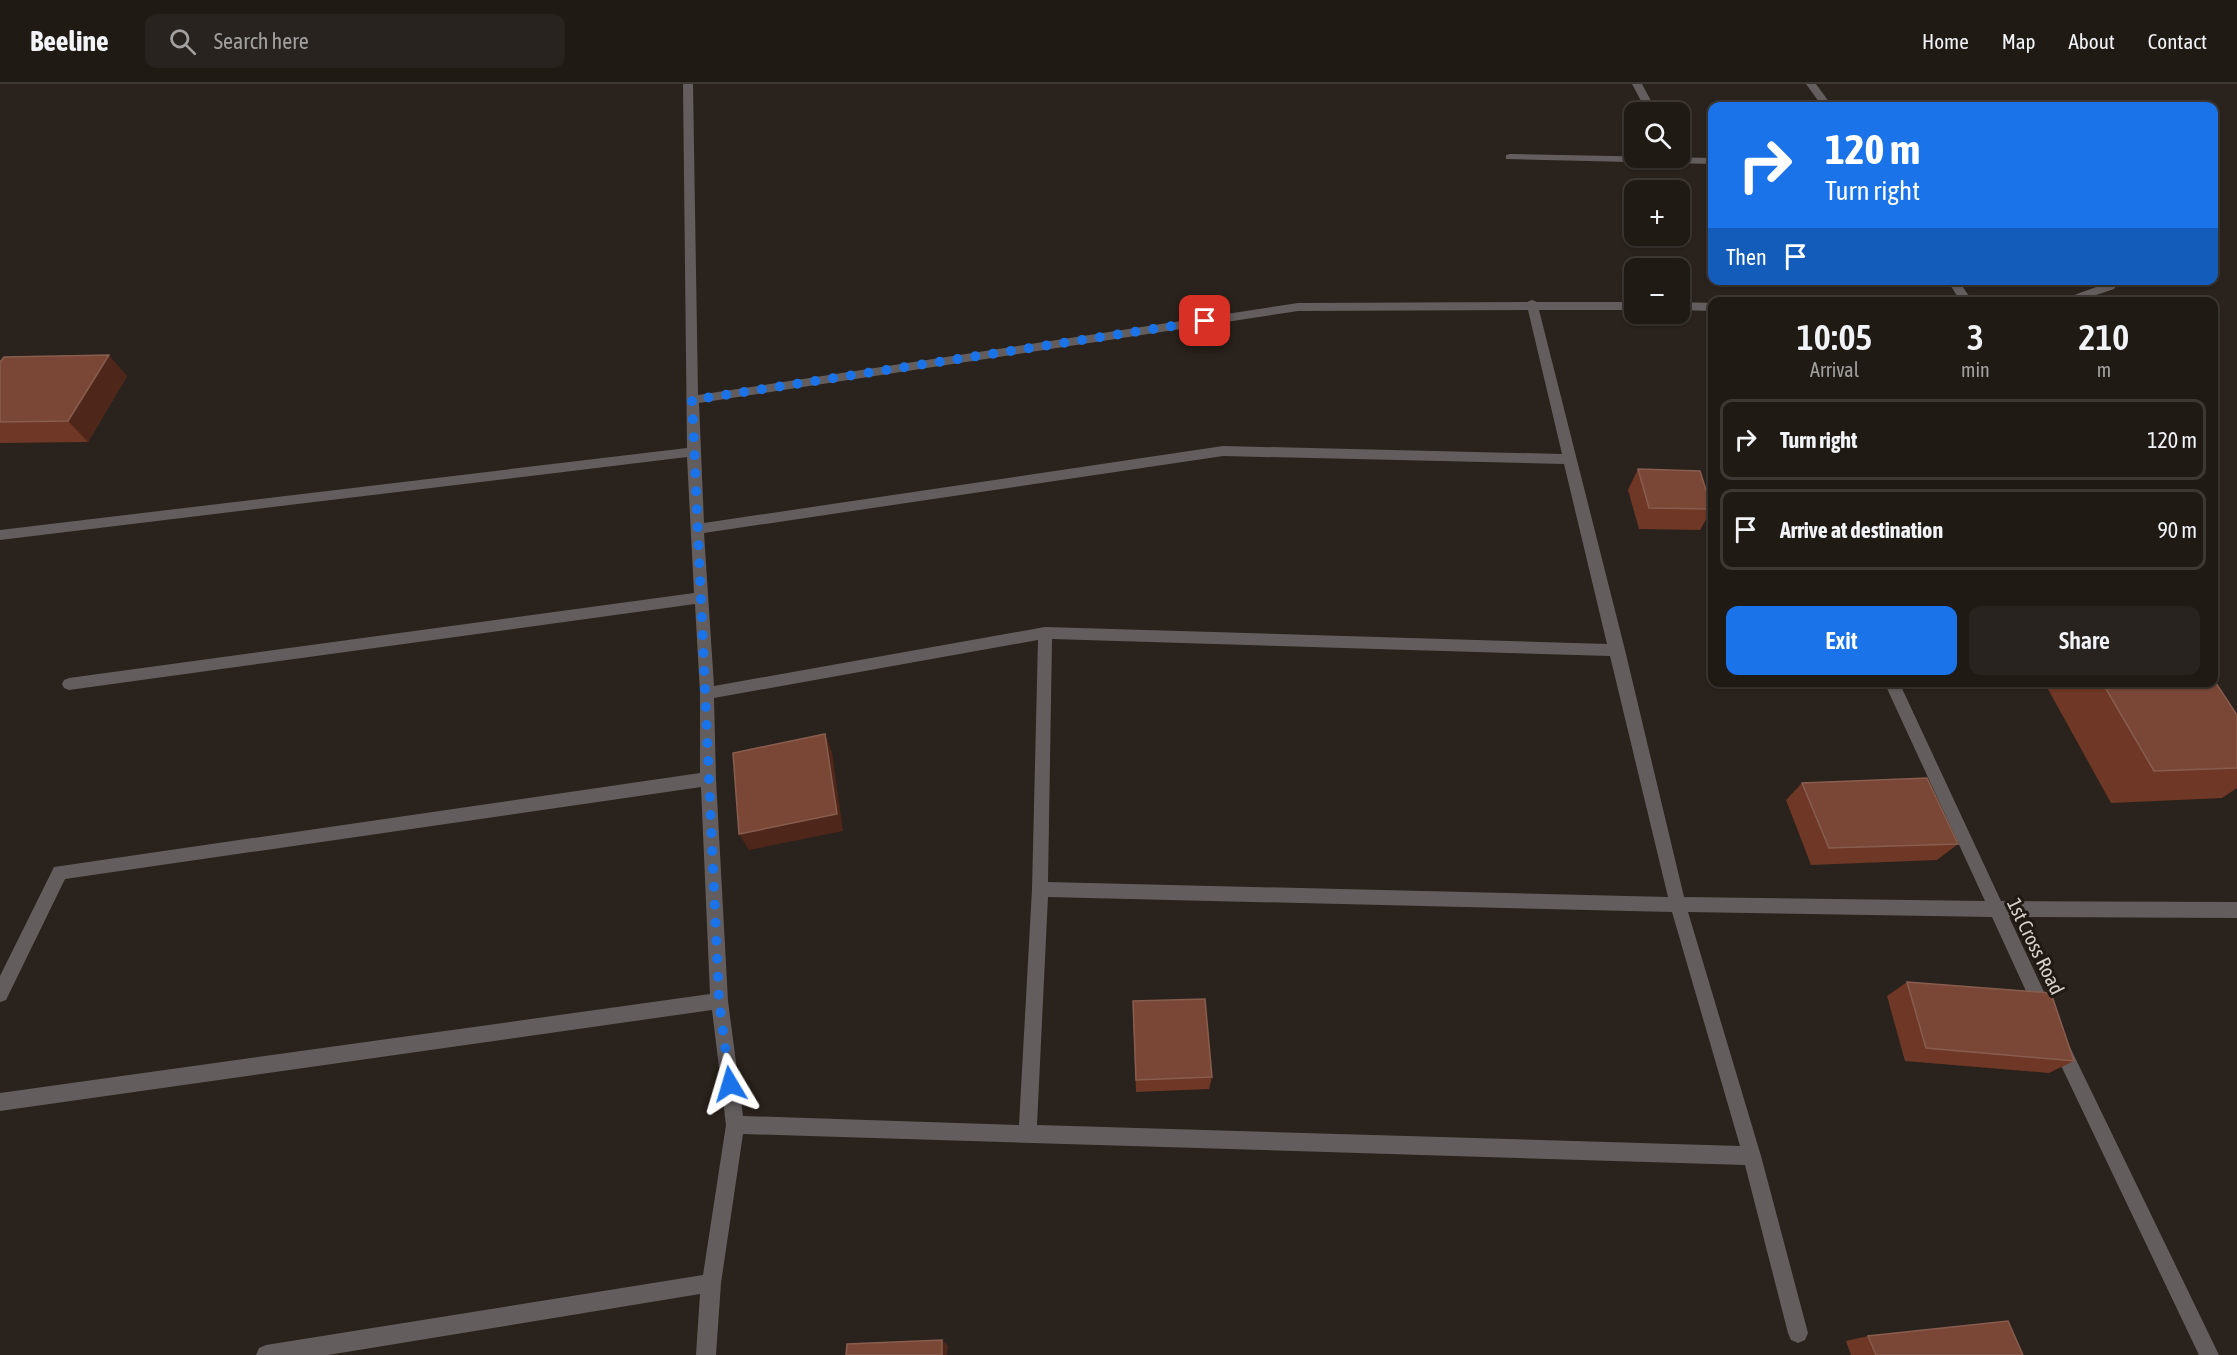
<!DOCTYPE html>
<meta charset="utf-8">
<style>
:root{--surface:#201a15;--page:#28231e;--text:#f1f3f6;--muted:#a2a1a0;--line:#3d3834;--accent:#1a73e8}
body{margin:0;font-family:"Asap Condensed",sans-serif;background:var(--page);color:var(--text);height:100vh;display:flex;flex-direction:column;font-size:22px;white-space:nowrap}
*{box-sizing:border-box;margin:0}
p{font-size:20px;color:var(--muted)}
.icon{flex:none;width:33px;height:33px;fill:none;stroke:currentColor;stroke-width:2;stroke-linecap:round;stroke-linejoin:round}
.map{position:relative;flex:1;overflow:hidden}
.sheet{position:absolute;left:1708px;top:213px;width:510px;height:390px;display:flex;flex-direction:column;background:var(--surface);border-radius:12px;box-shadow:0 2px 4px #0004,0 0 0 2px var(--line)}
.sheet>*{flex:none}
.top-card{position:absolute;left:1708px;top:18px;width:510px;height:183px;border-radius:12px;box-shadow:0 2px 4px #0004,0 0 0 2px var(--line);background:#1a73e8;color:#fff;overflow:hidden}
.controls{position:absolute;left:1624px;top:18px;display:grid;gap:12px}
.controls a{display:grid;place-items:center;width:66px;height:66px;border-radius:12px;background:var(--surface);box-shadow:0 2px 4px #0004,0 0 0 2px var(--line);font-size:30px}
.pin{position:absolute;display:grid;place-items:center;width:51px;height:51px;color:#fff;margin:-26px;border-radius:12px;box-shadow:0 3px 9px #0006}
.me{position:absolute;width:66px;margin:-33px;rotate:353deg;stroke-linejoin:round;filter:drop-shadow(0 0 4px #0008)}
.turn{display:flex;align-items:center;gap:21px;height:126px;padding:0 18px;font-size:27px}
.turn .icon{width:78px;height:78px;stroke-width:2.5}
.turn b{display:block;font-size:42px;line-height:51px}
.then{display:flex;align-items:center;height:57px;padding:0 18px;background:#0003;gap:12px;font-size:22px}
.eta{display:flex;justify-content:space-evenly;align-items:center;height:102px;text-align:center}
.eta b{font-size:36px;font-weight:600;line-height:42px}
.action{display:flex;gap:12px;margin-top:auto;padding:12px 18px}
.action a{flex:1;height:69px;border-radius:12px;background:var(--accent);color:#fff;font-size:24px;font-weight:600;line-height:69px;text-align:center}
.action a+a{background:var(--page);color:var(--text)}
ul{padding:0;list-style:none}
li{display:flex;align-items:center;gap:18px;height:81px;margin:0 12px 9px;padding:0 6px;border:3px solid var(--line);border-radius:12px}
li div{flex:1}
li b{display:block;font-size:22px}
li em{font-style:normal}
header{display:flex;align-items:center;gap:36px;box-sizing:border-box;height:84px;padding:0 30px;background:var(--surface);border-bottom:2px solid var(--line)}
header strong{font-size:28px}
nav{display:flex;gap:33px;margin-inline-start:auto;font-size:21px}
.search{width:420px;height:54px;background:var(--page);display:flex;align-items:center;gap:15px;box-sizing:border-box;padding:0 21px;border-radius:12px;color:var(--muted);font-size:22px}
.map>svg:first-child{display:block}
</style>
<header>
<strong>Beeline</strong>
<div class="search"><svg class="icon" aria-label="search" viewBox="0 0 24 24"><circle cx="10" cy="10" r="6"/><path d="M15 15l6 6"/></svg>Search here</div>
<nav><a>Home</a><a>Map</a><a>About</a><a>Contact</a></nav>
</header>
<div class="map">
<svg width="2237" height="1271" viewBox="0 0 2237 1271">
<rect width="100%" height="100%" fill="#2a221c"/>
<g fill="none" stroke-linecap="round" stroke-linejoin="round">
<path fill="#635e5d" fill-rule="evenodd" d="M683 0H693L698 311 1298 219 1527 218 1532 216 1537 218H1635V226H1539L1625 566 1684 813 1985 817 1884 598H1899L2001 817 2237 818V834L2009 833 2052 925 2049 931 2043 933 2037 931 1992 833 1688 828 1761 1072 1808 1249 1805 1256 1798 1259 1791 1256 1788 1249 1745 1081 743 1050 721 1199 716 1271H696L700 1210 328 1271H256L259 1264 266 1261 703 1191 726 1041 712 926 0 1027V1009L710 910 701 703 65 795 6 916 0 918V892L54 783 700 689V609L695 520 69 606 64 604 62 600 64 596 69 594 694 509 687 373 0 456V446L687 364ZM1528 226 1562 370 1223 362 704 439 699 319 1298 227ZM1223 372 1564 380 1607 560 1045 543 714 602 704 449ZM1052 555 1610 572 1668 813 1048 798ZM1038 556 1032 805 1019 1041 743 1032 728 917 716 695 714 614ZM1048 813 1672 828 1740 1062 1037 1041Z
M1632 0H1642L1657 28H1647Z
M1806 0H1816L1832 22H1822Z
M1510 70 1713 74V80L1506 75V71Z
M1947 196H1958L1973 218H1961Z
M2110 198 2116 202 2114 205 2075 218H2055Z
M1680 218 1713 219V227L1680 226Z
M2061 954 2067 957 2219 1271H2199L2055 969 2052 963 2055 957Z"/>
</g>
<path fill="#6f3725" d="M0 278 127 292 88 358 0 359Z
M1638 385 1712 425 1700 446 1639 445 1628 406Z
M2044 598H2214L2237 631V704L2222 714 2111 719Z
M1802 699 1958 760 1937 776 1811 781 1786 716Z
M1907 898 2074 977 2049 989 1905 977 1887 912Z
M1133 917 1212 993 1209 1005 1136 1008 1133 930Z
M1868 1252 2023 1271H1851L1846 1257Z"/>
<path fill="#4f271a" d="M109 271 127 292 88 358 68 337Z
M825 650 832 668 843 747 749 766 739 750Z
M942 1256 948 1262 947 1271H942Z"/>
<path fill="#7a4737" stroke="#885d4e" stroke-width="1.5" d="M109 271 68 337 0 338V278L4 273Z
M1638 385 1700 387 1712 425 1649 424Z
M2214 596 2237 631V684L2154 687 2102 598H2214Z
M825 650 837 730 739 750 733 669Z
M1927 694 1958 760 1829 764 1802 699Z
M1907 898 2051 909 2074 977 1926 964Z
M1205 915 1212 993 1136 996 1133 917Z
M2008 1237 2023 1271H1876L1868 1252Z
M942 1256V1271H846L847 1260Z"/>
<g fill="none" stroke-linecap="round" stroke-linejoin="round">
<path stroke="#1a73e8" stroke-width="10" stroke-dasharray="0 18" d="M730 1000 719 917 692 316 1205 237"/>
</g>
<g text-anchor="middle" dominant-baseline="central" stroke-width="6" stroke-linejoin="round" paint-order="stroke">
<g font-size="20" fill="#d6d1cd" stroke="#201913">
<text transform="translate(2036 862) rotate(64)">1st Cross Road</text>
</g>
</g>
</svg>
<div class="controls">
<a><svg class="icon" aria-label="search" viewBox="0 0 24 24"><circle cx="10" cy="10" r="6"/><path d="M15 15l6 6"/></svg></a>
<a>+</a>
<a>−</a>
</div>
<div class="pin" style="left:1205px;top:237px;background:#d93025"><svg class="icon" aria-label="arrive" viewBox="0 0 24 24"><path d="M6 21V4h12l-3 4 3 4H6"/></svg></div>
<svg class="me" style="left:730px;top:1000px" viewBox="-20 -20 40 40"><path d="M0-17L14 15 0 8-14 15z" fill="#1a73e8" stroke="#fff" stroke-width="4"/></svg>
<div class="top-card">
<div class="turn"><svg class="icon" aria-label="right" viewBox="0 0 24 24"><path d="M7 20v-9h11M14 6l5 5-5 5"/></svg><div><b>120 m</b>Turn right</div></div>
<div class="then">Then<svg class="icon" aria-label="arrive" viewBox="0 0 24 24"><path d="M6 21V4h12l-3 4 3 4H6"/></svg></div>
</div>
<section class="sheet">
<div class="eta">
<div><b>10:05</b><p>Arrival</p></div>
<div><b>3</b><p>min</p></div>
<div><b>210</b><p>m</p></div>
</div>
<ul>
<li><svg class="icon" aria-label="right" viewBox="0 0 24 24"><path d="M7 20v-9h11M14 6l5 5-5 5"/></svg><div><b>Turn right</b></div><em>120 m</em></li>
<li><svg class="icon" aria-label="arrive" viewBox="0 0 24 24"><path d="M6 21V4h12l-3 4 3 4H6"/></svg><div><b>Arrive at destination</b></div><em>90 m</em></li>
</ul>
<div class="action"><a>Exit</a><a>Share</a></div>
</section>
</div>
